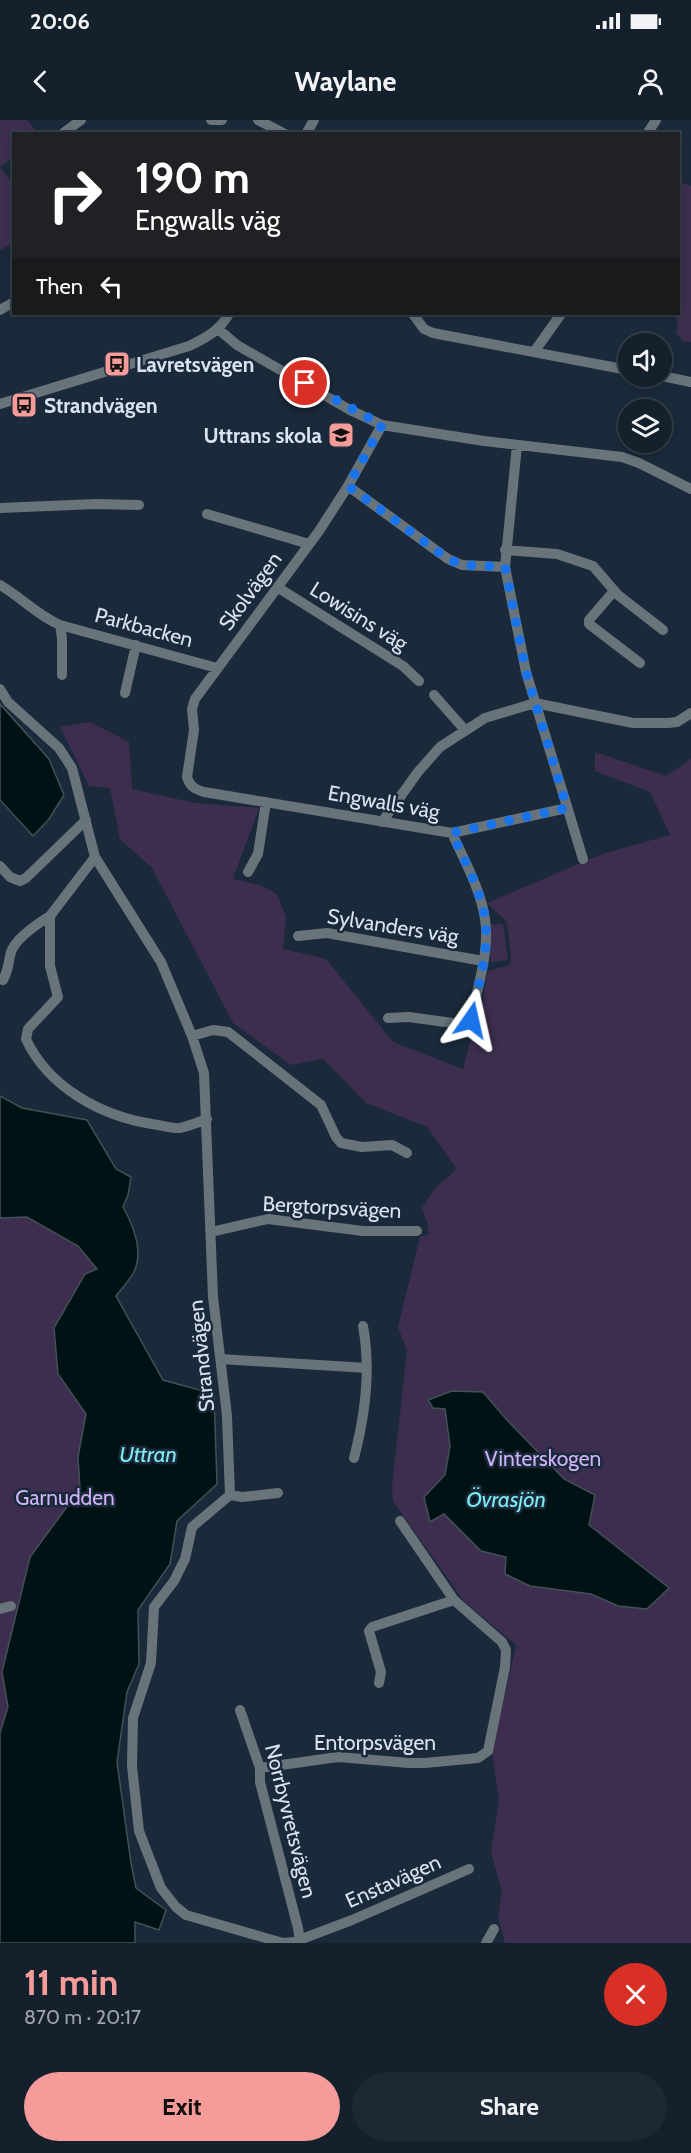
<!DOCTYPE html>
<meta charset="utf-8">
<style>
:root{--surface:#14202c;--page:#1d2834;--text:#f1f3f6;--muted:#9da3a9;--line:#333e48;--accent:#f59b99}
body{margin:0;font-family:Cabin,sans-serif;background:var(--page);color:var(--text);height:100vh;display:flex;flex-direction:column;font-size:22px;white-space:nowrap}
*{box-sizing:border-box;margin:0}
p{font-size:20px;color:var(--muted)}
.icon{flex:none;width:33px;height:33px;fill:none;stroke:currentColor;stroke-width:2;stroke-linecap:round;stroke-linejoin:round}
.map{position:relative;height:1823px;overflow:hidden}
.drawer{display:flex;flex-direction:column;background:var(--surface);flex:1}
.drawer>*{flex:none}
.hud{position:absolute;left:12px;top:12px;width:668px;height:183px;border-radius:0px;box-shadow:0 3px 9px #0003,0 0 0 2px var(--line);background:#202124;color:#fff;overflow:hidden}
.tools{position:absolute;left:618px;top:213px;display:grid;gap:12px}
.tools a{display:grid;place-items:center;width:54px;height:54px;border-radius:50%;background:var(--surface);box-shadow:0 3px 9px #0003,0 0 0 2px var(--line);font-size:30px}
.pin{position:absolute;display:grid;place-items:center;width:51px;height:51px;color:#fff;margin:-26px;border:3px solid #fff;border-radius:50%;box-shadow:0 2px 6px #0007}
.me{position:absolute;width:66px;margin:-33px;rotate:11deg;stroke-linejoin:round;filter:drop-shadow(0 0 4px #0008)}
.turn{display:flex;align-items:center;gap:21px;height:126px;padding:0 24px;font-size:27px}
.turn .icon{width:78px;height:78px;stroke-width:2.5}
.turn b{display:block;font-size:42px;line-height:51px}
.then{display:flex;align-items:center;height:57px;padding:0 24px;background:#0003;gap:12px;font-size:22px}
.round{display:grid;place-items:center;flex:none;width:63px;height:63px;border-radius:32px;background:var(--page)}
.overview{display:flex;align-items:center;justify-content:space-between;height:102px;padding:0 24px}
h1{font-size:36px;font-weight:700;line-height:45px;color:var(--accent)}
.button{display:flex;gap:12px;margin-top:auto;padding:12px 24px}
.button a{flex:1;height:69px;border-radius:36px;background:var(--accent);color:#111;font-size:24px;font-weight:700;line-height:69px;text-align:center}
.button a+a{background:var(--page);color:var(--text)}
.status{display:flex;justify-content:space-between;align-items:center;height:42px;padding:0 30px;background:var(--surface);direction:ltr}
.status svg{height:16px;fill:currentColor}
header{display:flex;justify-content:space-between;align-items:center;height:78px;padding:0 24px;background:var(--surface);font-size:27px;font-weight:700}
.map>svg:first-child{display:block}
</style>
<div class="status"><b>20:06</b><svg viewBox="0 0 49 12"><path d="M0 12V9h3v3zM5 12V6h3v6zM10 12V3h3v9zM15 12V0h3v12zM26 1h20v11H26zM47 4h2v5h-2z"/></svg></div>
<header><svg class="icon" aria-label="back" viewBox="0 0 24 24"><path d="M15 5l-7 7 7 7"/></svg>Waylane<svg class="icon" aria-label="person" viewBox="0 0 24 24"><circle cx="12" cy="8" r="4"/><path d="M4 21q1-7 8-7t8 7"/></svg></header>
<div class="map">
<svg width="691" height="1823" viewBox="0 0 691 1823">
<rect width="100%" height="100%" fill="#1a2a3b"/>
<path fill="#3d2e50" d="M0 0H27L38 13 14 14 13 38 0 47 13 64 14 123 0 130Z
M678 61 691 66V222L683 221 676 213 678 205 675 194H678Z
M90 602 129 622 132 669 195 683 259 688 233 759 260 765 277 774 286 797 283 829 326 839 393 922 463 949 470 922 476 915 488 851 510 845 511 837 507 802 487 783 602 734 670 715 650 672 595 651V632L666 656 691 639V1823H505L498 1797 502 1771 491 1732 499 1679 492 1632 516 1525 463 1480 393 1381 392 1367 407 1231 398 1207 420 1117 430 1114 427 1110 429 1108 422 1088 435 1068 455 1051 456 1048 427 1007 366 983 323 939 291 945 233 903 152 748 120 719 110 668 89 666 60 607Z
M503 804 508 840 491 842 487 805Z
M0 1020 114 1112 38 1823H0Z"/>
<path fill="#001213" stroke="#415155" stroke-width="1.5" d="M0 584 49 639 64 675 49 699 33 716 0 680Z
M0 976 22 988 87 1000 116 1049 131 1057 128 1075 123 1087C133 1105 144 1131 134 1152 129 1161 122 1168 116 1176L163 1260 214 1274 217 1364 177 1401 170 1444 138 1490 139 1544 127 1572 117 1642 131 1743 136 1768 166 1790 159 1810 135 1802V1823H0V1613L8 1587 2 1552 30 1437 80 1369 78 1337 86 1294 58 1254 54 1208 85 1154 97 1149 78 1126 27 1097 0 1098Z
M452 1271 483 1272 506 1299 564 1359 595 1375 589 1405 669 1468 647 1489 618 1486 591 1474 530 1466 505 1454 506 1437 481 1431 444 1394 430 1402 424 1377 445 1355 450 1326 445 1289 433 1288 428 1280Z"/>
<g fill="none" stroke-linecap="round" stroke-linejoin="round">
<path stroke="#68747a" stroke-width="10" d="M211 0H222
M258 0 285 14
M62 14 81 0
M306 14 314 0
M647 14 656 0
M0 190 14 182
M413 194 424 209 433 213 628 250
M218 209 237 225 350 290 382 305 484 321 622 337 639 343 691 369
M534 232 561 194
M662 256 691 262
M0 284 189 226C206 218 219 211 229 194
M382 305 348 366 319 411 195 579 192 589 194 610 187 657C190 667 195 669 204 672L452 713 567 688
M517 325 505 447 526 552 583 739
M348 366 448 439 462 445 505 447
M0 388 96 384 139 385
M207 394 309 424
M505 430 557 434 593 446 618 475 663 510
M0 465C21 477 37 495 60 505L217 548
M277 467 403 546 419 561
M614 471 589 500V504L640 543
M60 505 62 518V555
M0 569 8 582 59 628 72 648 95 737 161 842 192 916 204 953 213 1177 227 1296 230 1375 192 1407 185 1439 174 1461 154 1487 151 1543 133 1598 132 1646 139 1711 161 1768 176 1787 186 1795 283 1823 294 1822 352 1800 469 1749
M125 573 136 525
M434 575 464 609
M382 702 418 652 440 627 485 598 535 583 633 603H668L677 602 691 593
M95 737 50 796V846L58 877 28 909 26 919C48 967 101 996 152 1004 161 1005 172 1009 180 1008 189 1006 199 1002 207 999
M0 746 10 757 20 761 26 758 86 700
M248 752 258 734 266 682
M298 816 327 813 483 841
M3 860C9 849 8 843 11 832 16 818 37 804 50 796
M388 898 409 897 467 905 471 900C477 868 490 832 485 799 481 770 464 740 452 713
M192 916 213 910 228 912 321 985 336 1017 341 1023 362 1027 392 1025 407 1033
M211 1112 268 1099 363 1111H417
M221 1239 367 1248
M354 1338C365 1296 371 1249 363 1206
M230 1375 242 1377 278 1373
M0 1489 11 1486
M379 1563 381 1552 369 1511 372 1507 454 1480
M240 1590 260 1648V1662L298 1808 300 1823
M260 1648 338 1637 409 1643H425L478 1638 488 1631 505 1547 506 1530 502 1522 454 1480 400 1401
M486 1823 494 1809"/>
</g>
<g fill="none" stroke-linecap="round" stroke-linejoin="round">
<path stroke="#1a73e8" stroke-width="10" stroke-dasharray="0 18" d="M305 263 382 305 348 366 448 439 462 445 505 447 526 552 567 688 452 713C464 740 481 770 485 799 490 832 477 868 471 900"/>
</g>
<defs>
<g id="bus-square" transform="scale(1.35)"><rect x="-9" y="-9" width="18" height="18" rx="4" fill="#f59b99" stroke="#1a2a3b"/><path d="M-5-6H5V4H4V6H2V4H-2V6H-4V4H-5ZM-3.5-4V0h7V-4ZM-3.5 1.2v1.5H-2V1.2ZM2 1.2v1.5H3.5V1.2Z" fill="#111"/></g>
<g id="school-square" transform="scale(1.35)"><rect x="-9" y="-9" width="18" height="18" rx="4" fill="#f59b99" stroke="#1a2a3b"/><path d="M0-5L7-2L0 1L-7-2ZM-4 1L0 2.5L4 1V4Q0 6-4 4Z" fill="#111"/></g>
</defs>
<g fill-rule="evenodd">
<use href="#bus-square" x="117" y="244"/>
<use href="#bus-square" x="24" y="285"/>
<use href="#school-square" x="341" y="315"/>
</g>
<g text-anchor="middle" dominant-baseline="central" stroke-width="5" stroke-linejoin="round" paint-order="stroke">
<g font-size="21" font-weight="bold" fill="#d9e3ef" stroke="#1a2a3b" text-anchor="start">
<text x="136" y="244">Lavretsvägen</text>
<text x="44" y="285">Strandvägen</text>
<text x="322" y="315" text-anchor="end">Uttrans skola</text>
</g>
<g font-size="21" fill="#d9e3ef" stroke="#1a2a3b">
<text transform="translate(250 471) rotate(-54)">Skolvägen</text>
<text transform="translate(359 496) rotate(32)">Lowisins väg</text>
<text transform="translate(144 507) rotate(15)">Parkbacken</text>
<text transform="translate(384 682) rotate(10)">Engwalls väg</text>
<text transform="translate(393 806) rotate(9)">Sylvanders väg</text>
<text transform="translate(332 1087) rotate(3)">Bergtorpsvägen</text>
<text transform="translate(201 1236) rotate(-96)">Strandvägen</text>
<text x="375" y="1622">Entorpsvägen</text>
<text transform="translate(291 1701) rotate(76)">Norrbyvretsvägen</text>
<text transform="translate(393 1761) rotate(-24)">Enstavägen</text>
</g>
<g font-size="21" fill="#d0b2f8" stroke="#1a2a3b">
<text x="543" y="1338">Vinterskogen</text>
<text x="65" y="1377">Garnudden</text>
</g>
<g font-size="22" font-style="italic" fill="#7febf2" stroke="#1a2a3b">
<text x="148" y="1334">Uttran</text>
<text x="506" y="1379">Övrasjön</text>
</g>
</g>
</svg>
<div class="tools">
<a><svg class="icon" aria-label="sound" viewBox="0 0 24 24"><path d="M4 9h4l5-4v14l-5-4H4zM17 9q2 3 0 6"/></svg></a>
<a><svg class="icon" aria-label="layers" viewBox="0 0 24 24"><path d="M12 4l9 5-9 5-9-5zM3 14l9 5 9-5"/></svg></a>
</div>
<div class="pin" style="left:305px;top:263px;background:#d93025"><svg class="icon" aria-label="arrive" viewBox="0 0 24 24"><path d="M6 21V4h12l-3 4 3 4H6"/></svg></div>
<svg class="me" style="left:471px;top:900px" viewBox="-20 -20 40 40"><path d="M0-17L14 15 0 8-14 15z" fill="#1a73e8" stroke="#fff" stroke-width="4"/></svg>
<div class="hud">
<div class="turn"><svg class="icon" aria-label="right" viewBox="0 0 24 24"><path d="M7 20v-9h11M14 6l5 5-5 5"/></svg><div><b>190 m</b>Engwalls väg</div></div>
<div class="then">Then<svg class="icon" aria-label="left" viewBox="0 0 24 24"><path d="M17 20v-9H6M10 6l-5 5 5 5"/></svg></div>
</div>
</div>
<section class="drawer">
<div class="overview"><div><h1>11 min</h1><p>870 m · 20:17</p></div><a class="round" style="background:#d93025;color:#fff"><svg class="icon" aria-label="close" viewBox="0 0 24 24"><path d="M6 6l12 12M18 6L6 18"/></svg></a></div>
<div class="button"><a>Exit</a><a>Share</a></div>
</section>
